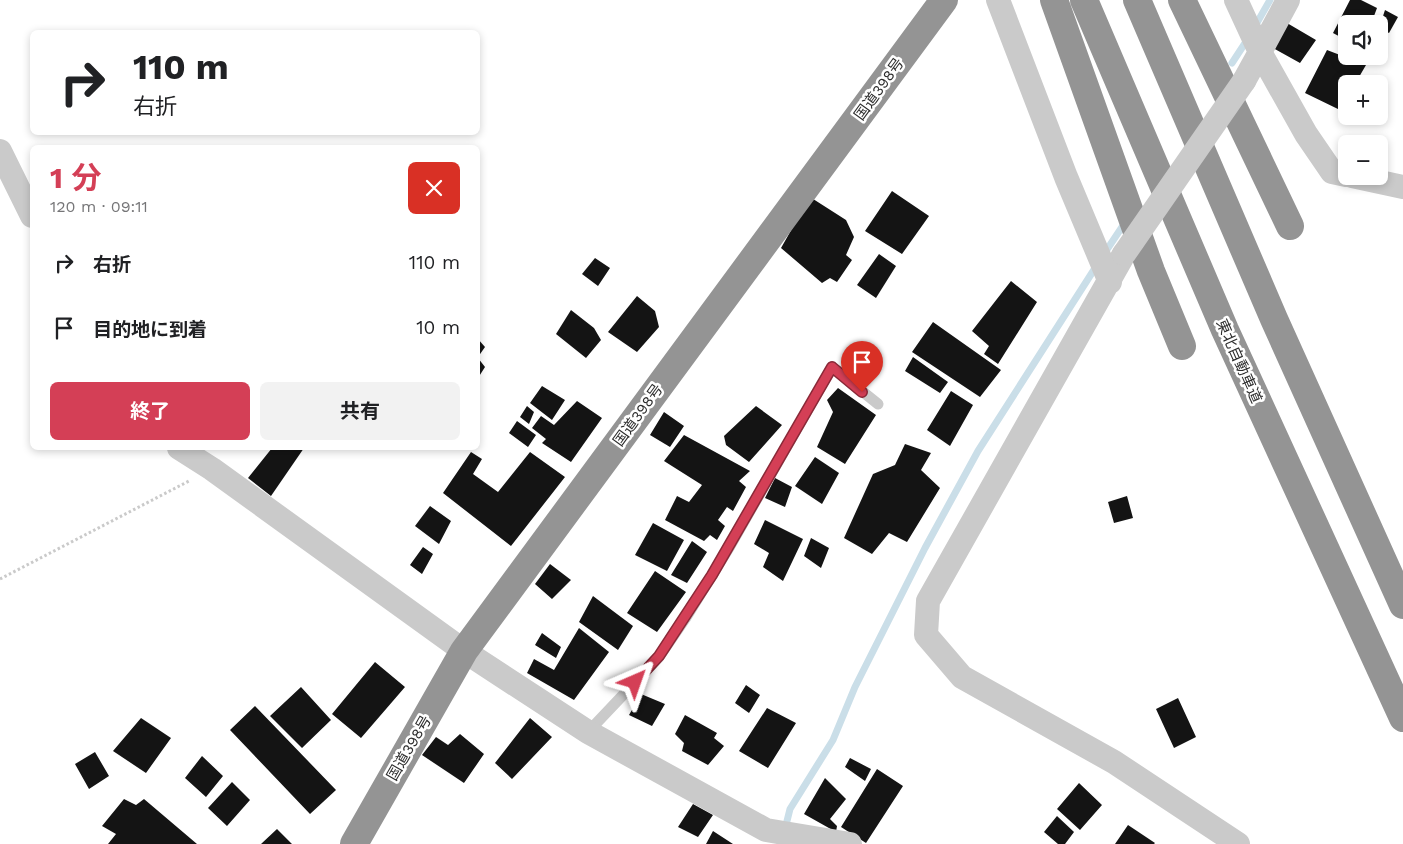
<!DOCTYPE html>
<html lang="ja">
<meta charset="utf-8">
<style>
:root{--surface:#fff;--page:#f2f2f2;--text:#202124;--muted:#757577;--accent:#d43f56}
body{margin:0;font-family:"Work Sans","Noto Sans JP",sans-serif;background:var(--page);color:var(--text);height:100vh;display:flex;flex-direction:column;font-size:19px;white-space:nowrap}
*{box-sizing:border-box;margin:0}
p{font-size:16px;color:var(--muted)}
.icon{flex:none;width:28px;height:28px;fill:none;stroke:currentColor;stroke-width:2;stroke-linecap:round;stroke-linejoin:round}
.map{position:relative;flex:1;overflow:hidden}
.side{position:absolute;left:30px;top:145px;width:450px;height:305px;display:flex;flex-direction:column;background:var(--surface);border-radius:8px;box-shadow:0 2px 8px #0003}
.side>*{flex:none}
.hud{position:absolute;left:30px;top:30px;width:450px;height:105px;border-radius:8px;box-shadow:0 2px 8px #0003;background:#fff;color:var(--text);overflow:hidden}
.fabs{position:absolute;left:1338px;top:15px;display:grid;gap:10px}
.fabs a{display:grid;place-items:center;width:50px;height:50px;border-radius:8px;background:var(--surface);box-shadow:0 2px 8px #0003;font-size:25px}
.pin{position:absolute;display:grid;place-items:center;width:42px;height:42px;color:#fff;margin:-51px -21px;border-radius:50% 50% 50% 0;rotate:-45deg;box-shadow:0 0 5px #0007}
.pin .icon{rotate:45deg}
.me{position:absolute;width:55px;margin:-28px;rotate:43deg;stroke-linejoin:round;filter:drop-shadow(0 0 4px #0008)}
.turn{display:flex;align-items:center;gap:18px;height:105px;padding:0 20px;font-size:22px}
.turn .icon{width:65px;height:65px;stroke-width:2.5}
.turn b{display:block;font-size:35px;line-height:42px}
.round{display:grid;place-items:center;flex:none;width:52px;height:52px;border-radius:8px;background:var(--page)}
.overview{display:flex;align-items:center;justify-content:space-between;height:85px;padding:0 20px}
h1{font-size:30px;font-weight:700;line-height:38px;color:var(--accent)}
.button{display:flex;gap:10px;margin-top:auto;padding:10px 20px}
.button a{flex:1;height:58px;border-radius:8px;background:var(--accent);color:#fff;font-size:20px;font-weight:700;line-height:58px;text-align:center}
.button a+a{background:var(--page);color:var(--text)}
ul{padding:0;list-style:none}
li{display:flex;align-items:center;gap:15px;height:65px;padding:0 20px}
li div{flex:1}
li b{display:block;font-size:19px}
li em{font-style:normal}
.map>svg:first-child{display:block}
</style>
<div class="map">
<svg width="1403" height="844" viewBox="0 0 1403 844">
<rect width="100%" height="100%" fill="#fff"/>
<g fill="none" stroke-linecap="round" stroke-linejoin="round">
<path stroke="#cadee8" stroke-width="7" d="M1254 28 1270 0
M1232 63 1249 37
M1104 254 1122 227
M785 829 790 809 833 740 855 687 925 548 978 451 1097 265"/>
</g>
<path fill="#141414" d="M1350 0H1361L1377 8 1371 24H1346V40L1333 33Z
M1385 10 1398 17 1389 33 1379 28Z
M1287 23 1316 40 1300 63 1273 48Z
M1327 50 1366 65 1355 84H1346V99L1340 110 1305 93Z
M892 191 929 216 902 254 865 231Z
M810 197 846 220 854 237 846 255 852 260 837 282 830 278 822 283 781 248Z
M879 254 896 266 876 298 857 285Z
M595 258 610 268 598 286 582 274Z
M1011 281 1037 302 998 364 984 354 989 346 972 331Z
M637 296 655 311 659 327 637 352 608 332Z
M571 310 594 328 601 340 586 358 556 334Z
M933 322 1001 370 980 397 912 352Z
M478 339 485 347 478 357Z
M913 357 948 382 940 393 905 371Z
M478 358 485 367 478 378Z
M542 386 565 400 552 420 530 403Z
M838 388 876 415 845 464 817 447 833 412 827 400Z
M951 391 973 405 950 446 927 430Z
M577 401 602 418 571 462 542 443 546 439 532 428 541 416 554 425Z
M527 406 534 412 529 424 520 417Z
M756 406 782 425 749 462 726 445 724 436Z
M664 412 684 426 670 447 650 435Z
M517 421 536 435 528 447 509 433Z
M684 435 750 471 739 481 746 487 733 511 727 507 718 520 725 526 717 540 710 535 704 541 665 520 677 496 689 502 702 485 664 461Z
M905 444 931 453 921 470 940 488 907 542 889 533 872 554 844 538 873 474 895 465Z
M272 448H304L271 496 248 478Z
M471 452 482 459 473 474 498 492 530 452 565 477 511 546 443 493Z
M815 457 839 473 822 504 795 486Z
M775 478 792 487 785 507 765 498Z
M1127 496 1133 518 1114 523 1108 502Z
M430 506 451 521 439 544 415 526Z
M765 520 803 539 783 581 763 567 769 553 754 544Z
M653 523 684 540 667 571 635 555Z
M811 538 829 548 821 568 804 556Z
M692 541 707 552 687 583 671 575Z
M423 547 433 554 422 574 410 565Z
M550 564 571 580 552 599 535 584Z
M655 571 686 592 657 632 627 613Z
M593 596 633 626 618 650 579 622Z
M579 628 609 652 574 700 527 673 534 659 554 670Z
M542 633 561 647 556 658 535 645Z
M375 662 405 687 361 738 332 714Z
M746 685 760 695 749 713 735 703Z
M301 687 331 720 302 748 270 716Z
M641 694 665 704 652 726 629 715Z
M1178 698 1196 737 1174 748 1156 709Z
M255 706 336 790 310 814 230 730Z
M767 708 796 723 768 768 739 751Z
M685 715 717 733 714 738 724 746 708 765 682 751 684 743 675 734Z
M141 718 171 738 146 773 113 751Z
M530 718 552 737 512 779 495 763Z
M460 734 484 754 464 783 422 755 436 737 448 745Z
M95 752 109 776 89 789 75 764Z
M202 756 223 776 206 797 185 778Z
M850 758 871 769 865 781 845 767Z
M877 769 903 786 866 843 841 827Z
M825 778 846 799 830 819 837 826 836 832 804 814Z
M232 782 250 800 227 826 208 808Z
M1079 783 1102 805 1080 830 1057 809Z
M124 799 136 805 144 799 197 844H108L116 834 102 826Z
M693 804 713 815 698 837 678 827Z
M1057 816 1074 832 1065 844H1058L1044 832Z
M1128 825 1155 843 1154 844H1115Z
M277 829 292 844H261Z
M713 831 733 844H706Z"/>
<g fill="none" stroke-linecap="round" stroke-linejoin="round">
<path stroke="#cacaca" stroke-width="3" stroke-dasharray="2.5 2.5" stroke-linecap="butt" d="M0 579 189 481"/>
<path stroke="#cacaca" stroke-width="11" d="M588 732 659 657 685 619 730 546 832 367 878 404"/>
<path stroke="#cacaca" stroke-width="24" d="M998 0 1066 177 1110 282
M1236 0 1260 52 1244 81
M1288 0 1260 52 1306 134 1332 172 1346 175
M0 151 32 216
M1352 176 1403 187
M1124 254 928 601 926 635 962 677 1114 762 1238 844
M179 448 212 469 464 651 588 732 766 830 850 844"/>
<path stroke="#949494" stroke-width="28" d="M1054 0 1151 271 1182 346
M1084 0 1225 330 1403 718
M1137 0 1274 319 1403 605
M1182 0 1290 226
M354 844 464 651 944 0"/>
<path stroke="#cacaca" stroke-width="24" d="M1124 254 1244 81"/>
</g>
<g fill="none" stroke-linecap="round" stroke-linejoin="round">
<g stroke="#8a2938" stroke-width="12">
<path id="route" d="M635 682 659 656 712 575 832 367 862 392"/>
</g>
<use href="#route" stroke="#d43f56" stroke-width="9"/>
</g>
<g text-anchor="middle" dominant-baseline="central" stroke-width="5" stroke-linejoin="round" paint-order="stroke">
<g font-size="15" fill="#2d2d2d" stroke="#fff">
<text transform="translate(879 89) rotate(-54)">国道398号</text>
<text transform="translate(1239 361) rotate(66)">東北自動車道</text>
<text transform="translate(638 415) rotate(-54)">国道398号</text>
<text transform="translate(409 748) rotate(-60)">国道398号</text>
</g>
</g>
</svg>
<div class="fabs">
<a><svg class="icon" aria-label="sound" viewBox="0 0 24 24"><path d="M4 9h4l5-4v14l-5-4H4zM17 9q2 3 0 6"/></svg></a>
<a>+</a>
<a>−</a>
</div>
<div class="pin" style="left:862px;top:392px;background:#d93025"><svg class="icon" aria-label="arrive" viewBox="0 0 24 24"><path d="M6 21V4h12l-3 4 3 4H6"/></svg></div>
<svg class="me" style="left:635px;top:682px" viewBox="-20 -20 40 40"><path d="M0-17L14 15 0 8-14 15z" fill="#d43f56" stroke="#fff" stroke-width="4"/></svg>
<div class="hud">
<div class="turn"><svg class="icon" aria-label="right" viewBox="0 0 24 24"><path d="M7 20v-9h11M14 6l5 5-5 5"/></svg><div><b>110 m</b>右折</div></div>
</div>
<section class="side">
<div class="overview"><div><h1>1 分</h1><p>120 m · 09:11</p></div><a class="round" style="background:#d93025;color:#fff"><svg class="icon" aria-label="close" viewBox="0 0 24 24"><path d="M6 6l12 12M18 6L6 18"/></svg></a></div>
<ul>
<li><svg class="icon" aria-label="right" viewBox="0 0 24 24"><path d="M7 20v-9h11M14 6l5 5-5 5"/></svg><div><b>右折</b></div><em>110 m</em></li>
<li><svg class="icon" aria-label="arrive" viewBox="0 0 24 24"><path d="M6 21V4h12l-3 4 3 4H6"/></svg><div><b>目的地に到着</b></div><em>10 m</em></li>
</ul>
<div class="button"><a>終了</a><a>共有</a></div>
</section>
</div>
